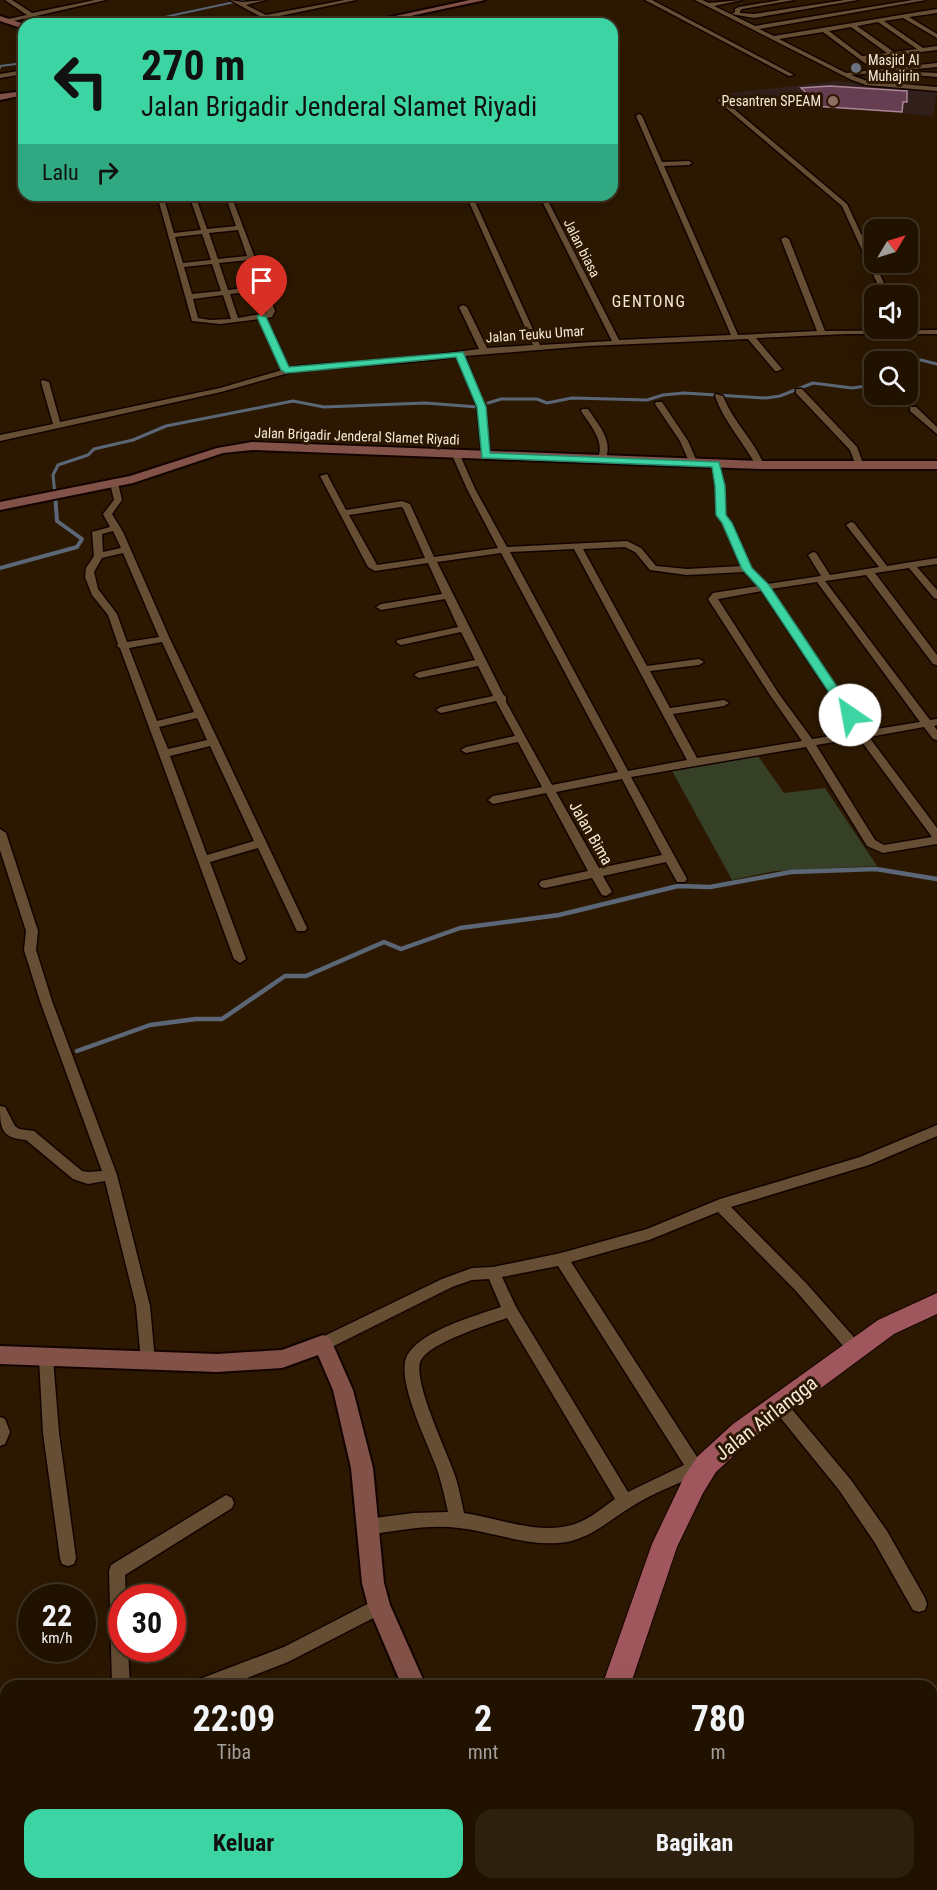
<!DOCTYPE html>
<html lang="id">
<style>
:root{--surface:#211200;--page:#2d200f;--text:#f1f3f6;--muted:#a29e99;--line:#3e3222;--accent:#3dd4a3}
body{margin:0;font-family:"Roboto Condensed",sans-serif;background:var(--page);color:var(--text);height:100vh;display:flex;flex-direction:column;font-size:22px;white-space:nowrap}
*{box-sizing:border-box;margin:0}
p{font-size:20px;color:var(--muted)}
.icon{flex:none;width:33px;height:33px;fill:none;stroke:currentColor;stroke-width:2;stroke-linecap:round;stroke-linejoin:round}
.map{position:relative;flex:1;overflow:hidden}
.side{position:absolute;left:0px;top:1680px;width:938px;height:210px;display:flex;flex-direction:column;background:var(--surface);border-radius:18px 18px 0 0;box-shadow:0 6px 24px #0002,0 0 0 2px var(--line)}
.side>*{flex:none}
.top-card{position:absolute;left:18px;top:18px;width:600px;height:183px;border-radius:18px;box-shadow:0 6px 24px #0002,0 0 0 2px var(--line);background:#3dd4a3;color:#111;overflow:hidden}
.needle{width:39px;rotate:52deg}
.tools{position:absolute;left:864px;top:219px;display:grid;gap:12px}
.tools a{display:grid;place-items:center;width:54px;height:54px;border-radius:12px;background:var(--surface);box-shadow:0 6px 24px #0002,0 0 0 2px var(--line);font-size:30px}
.speed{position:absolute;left:18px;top:1584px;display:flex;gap:12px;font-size:30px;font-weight:700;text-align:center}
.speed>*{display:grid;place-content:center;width:78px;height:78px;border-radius:50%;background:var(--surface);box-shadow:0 6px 24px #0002,0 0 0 2px var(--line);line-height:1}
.speed small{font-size:15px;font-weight:400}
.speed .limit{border:9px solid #d22;background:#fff;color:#111}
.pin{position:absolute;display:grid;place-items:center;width:51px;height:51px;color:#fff;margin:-62px -26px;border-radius:50% 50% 50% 0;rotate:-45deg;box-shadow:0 0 6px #0007}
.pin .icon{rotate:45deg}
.me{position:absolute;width:66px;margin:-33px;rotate:327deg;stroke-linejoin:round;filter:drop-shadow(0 0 4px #0008)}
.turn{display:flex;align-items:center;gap:21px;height:126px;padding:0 24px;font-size:27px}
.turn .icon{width:78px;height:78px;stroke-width:2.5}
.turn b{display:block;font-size:42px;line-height:51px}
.then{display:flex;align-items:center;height:57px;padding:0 24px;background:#0003;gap:12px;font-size:22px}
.eta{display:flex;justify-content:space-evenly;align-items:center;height:102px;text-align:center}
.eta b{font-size:36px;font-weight:700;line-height:42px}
.primary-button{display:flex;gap:12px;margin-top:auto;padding:12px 24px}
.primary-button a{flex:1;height:69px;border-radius:18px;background:var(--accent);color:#111;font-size:24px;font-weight:700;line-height:69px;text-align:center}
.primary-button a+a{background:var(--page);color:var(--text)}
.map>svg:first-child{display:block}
</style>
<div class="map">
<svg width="937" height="1890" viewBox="0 0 937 1890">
<rect width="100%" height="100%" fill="#2c1800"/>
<path fill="#311f1b" d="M836 81 937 91 933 116 805 105 738 110 722 94Z"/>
<path fill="#364027" d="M758 756 784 793 825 788 877 866 775 871 732 880 671 769Z"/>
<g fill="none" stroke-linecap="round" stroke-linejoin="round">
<path stroke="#5b6777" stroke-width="2" d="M132 24 244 0
M0 68V66L24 63"/>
<path stroke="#5b6777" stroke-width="3" d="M908 381 913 377 911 361 921 360 937 364
M488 403 501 399H537L547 403 572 398 647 400 663 395 684 393 766 398 780 396 813 383 852 388 874 385
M55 495 53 475 58 465 88 455 94 449 133 440 166 426 293 401 324 407 425 403 478 407"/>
<path stroke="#5b6777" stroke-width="4" d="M0 568 77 547 82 539 57 521 55 493"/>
<path stroke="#5b6777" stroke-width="4.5" d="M77 1051 150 1025 196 1019H222L285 976H306L384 942 401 949 460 928 559 915 678 886 710 887 791 872 876 869 937 879"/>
</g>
<path fill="#653e51" stroke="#aa8596" stroke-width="1.5" d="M830 86 907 91V102H903L902 112 813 106 812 98 801 88Z"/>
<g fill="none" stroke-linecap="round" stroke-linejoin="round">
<g stroke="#130300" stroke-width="3">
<path id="street" d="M5 0H12L32 13 95 0H106L5 23 3 20 27 15Z
M230 0 242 2 266 0 246 5 266 15 345 0H356L270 18 281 24H274Z
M645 0H652L794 75 789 76Z
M695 0H702L709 3 742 0 714 6 755 26 913 0H926L759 29 774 36 937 9V13L909 17 937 34V38L903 18 884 21 923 48 937 46V50L866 59 869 62 866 64 823 32 779 39 846 73 937 63V67L851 75 867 81 937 87V91L866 85 852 80ZM878 22 917 49 894 52 857 26ZM851 27 887 53 862 56 829 31Z
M781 0H794L742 9 740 11V13L754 14 845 0H858L754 18 732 14 735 12V9L739 7Z
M24 70V74L0 78V74Z
M915 72 937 73V77L913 75Z
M718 99H722L847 204 890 296H883L842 206 718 101Z
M639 114 642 116 662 162 689 161 692 163 689 165 664 166 738 335 817 331 781 239 785 237 789 239 825 331 937 330V334H846L756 338 782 369 778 371H775L748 339 587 346 465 356 485 407 490 456 486 459 482 456 477 407 457 357 410 362 299 370 221 392 0 441V435L53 424 41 382 42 380 49 382 60 422 220 388 282 370 259 319 220 324 192 321 157 195H163L174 233 201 230 189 195H195L207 229 236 226 225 195H231L275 311 272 317 266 318 289 368 299 366 410 358 479 349 459 307 463 305 467 307 487 348 533 345 466 195H472L540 345 612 341 539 195H545L619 340 731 335 636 116ZM238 230 247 256 218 259 209 233ZM202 234 211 260 183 263 175 237ZM249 260 258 286 228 290 219 263ZM212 264 221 291 192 294 184 267ZM260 291 267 311 266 313 238 318 230 294ZM223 295 231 319 210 320 198 318 193 299Z
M796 389H802L857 447 864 466 863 468H857L850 450 796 393Z
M716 394 723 396C733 422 754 440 764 465L763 467H757C744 443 724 422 715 396Z
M656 402H662L688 441 698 464 697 466 690 464 680 441 655 404Z
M910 407H916L937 427V434L910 411Z
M582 409H588C599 426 615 442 604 462L597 460C606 442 591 426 581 411Z
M456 452 460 455 475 489 507 547 627 541 641 548 656 566 687 569 741 566 723 523 717 515 716 486 712 464 716 461 720 464 724 486 725 515 732 523 751 568 767 584 821 576 808 555 813 552 816 553 830 575 879 567 846 525 851 522 854 523 887 566 937 558V564L917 567 937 590V599L934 598 909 568 875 573 937 655V665L933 664 866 575 825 581 930 720 937 719V725L934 726 937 730V740L933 739 924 727 869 737 937 828V844L883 853 867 846 806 747 631 777 687 879 685 882H677L666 862 603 876 612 892 606 896 602 895 592 878 545 888 541 887 539 884 541 881 588 871 546 793 493 804 488 800 493 796 542 787 518 742 466 753 461 750 466 747 515 736 496 701 441 713 436 710 441 707 493 696 478 666 419 678 414 675 419 672 475 660 461 632 401 645 396 642 398 640 458 627 445 599 381 610 376 607 381 604 442 594 428 563 375 571 368 567 320 476 327 474 346 510 402 501 410 504 434 557 498 548 467 489 452 455ZM401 507 403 508 425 558 377 565 349 515ZM625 547 635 552 650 570 687 575 745 572 758 586 713 593 708 599 770 695 802 741 697 758 673 714 724 706 729 703 724 700 670 708 650 671 699 665 704 662 699 659 647 666 583 549ZM574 549 687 760 628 771 510 552ZM501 553 618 772 552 785 506 702V697L503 694 437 562ZM817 582 920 722 864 731 771 589ZM762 591 855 732 812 739 779 694 718 599ZM859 738 932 837 884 845 875 840 816 745ZM622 779 662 855 599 868 556 792Z
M114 480 118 483 122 500 112 514 123 532 170 639 307 928 305 931H297L258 848 210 862 246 959 240 963 234 959 120 648 117 646 118 644 108 615 92 595 85 577 86 568 94 556 92 532 110 527 103 514 114 500 110 483ZM113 531 121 548 103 552 102 534ZM123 553 159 637 127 642 117 614 98 589 94 572 102 558ZM162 642 194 712 157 721 129 648ZM197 718 207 740 168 749 159 727ZM210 746 254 841 207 855 170 756Z
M0 829 6 833 38 931 36 950 52 1001 117 1175 150 1306 155 1361 153 1366 148 1368 143 1366 141 1361 136 1306 105 1181 88 1184 73 1179 26 1140C1 1138 0 1128 0 1106L5 1107 15 1126 19 1129 34 1131 82 1171 88 1172 102 1171 40 1001 24 950 26 931 0 850Z
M937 1125V1136L869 1165 731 1207 806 1283 860 1344 862 1349 860 1354 855 1356 850 1354 796 1291 718 1212 649 1240 571 1262 699 1460 707 1462 709 1467 707 1472C681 1482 655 1492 631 1507 611 1519 592 1537 567 1542 531 1548 495 1532 459 1528 428 1524 397 1531 367 1535L361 1532 359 1527 361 1522 367 1519 413 1513 448 1512C445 1498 442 1485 438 1472 430 1447 393 1377 408 1354 423 1330 475 1316 501 1307L489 1279 472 1280 452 1287 328 1349 323 1351 318 1349 316 1344 318 1339 442 1279 472 1268 493 1267 561 1253 647 1229 720 1199 860 1157ZM558 1266 684 1465 628 1492 516 1307 502 1277ZM507 1318 615 1499C602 1508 590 1519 575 1524 540 1536 499 1518 464 1513 461 1500 459 1486 454 1473 447 1452 411 1378 421 1360 431 1342 487 1325 507 1318Z
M46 1351 51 1353 53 1358 59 1433 76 1558 74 1564 68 1566 62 1564 60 1558 43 1433 39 1358 41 1353Z
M780 1399 785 1401 851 1480 887 1531 925 1598 927 1604 925 1610 919 1612 913 1610 875 1543 839 1490 775 1411 772 1406 775 1401Z
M0 1417 5 1419 10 1432 5 1444 0 1446Z
M226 1495 232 1498 234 1503 232 1508 125 1575 126 1598H122V1648H128L130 1686H112L109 1571 111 1565Z
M379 1598 385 1600 387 1606 385 1612 288 1662 226 1686H194L197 1680 284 1647Z
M5 1743H6V1761L0 1759V1745Z
M195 1884H213L214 1890H196Z"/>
</g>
<g stroke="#130300" stroke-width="4">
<path id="secondary" d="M470 0H485L373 24H358Z
M0 16 24 24V29L0 21Z
M24 91V95L0 100V94Z
M252 442 760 461H937V469H760L252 450 223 453 133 483 0 510V502L130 476 217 448Z
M323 1335 330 1338 353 1390 373 1468 384 1583 390 1605 426 1686H402L368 1606 362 1583 351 1468 333 1390 318 1355 282 1368 217 1372 0 1364V1346L217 1354 282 1350Z
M481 1884H507L509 1890H483Z"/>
</g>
<g stroke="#130300" stroke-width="2">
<path id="primary" d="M937 1293V1314L894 1334 751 1440 716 1472 703 1493 677 1547 630 1686H602L652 1544 685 1475 698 1456 733 1424 878 1320Z
M533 1884H563L561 1890H531Z"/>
</g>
<use href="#street" fill="#654e34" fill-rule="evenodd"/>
<use href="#secondary" fill="#825249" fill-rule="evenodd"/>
<use href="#primary" fill="#9f575d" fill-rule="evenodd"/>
</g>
<path fill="#3dd4a3" stroke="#288a6a" stroke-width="1.5" d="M259 315 266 317 289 367 463 352 486 407 490 453 719 462 725 486 726 515 732 523 752 568 769 585 856 715 854 718H846L761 590 742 569 722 523 716 515 715 486 712 467 482 458 477 407 456 357 286 373 281 370 257 317Z"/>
<circle fill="#6b7280" stroke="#2c1800" stroke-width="2" cx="856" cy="68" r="6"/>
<circle fill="#8d6e63" stroke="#2c1800" stroke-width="2" cx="833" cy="101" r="6"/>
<g text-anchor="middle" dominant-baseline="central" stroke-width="6" stroke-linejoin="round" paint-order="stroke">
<g font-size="14" fill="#f6e9da" stroke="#2c1800" text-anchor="start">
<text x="868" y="60">Masjid Al<tspan x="868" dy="16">Muhajirin</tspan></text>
<text x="821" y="101" text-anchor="end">Pesantren SPEAM</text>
</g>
<g font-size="14" fill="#f6e9da" stroke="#2c1800">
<text transform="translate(582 248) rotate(63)">Jalan biasa</text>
<text transform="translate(535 334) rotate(-4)">Jalan Teuku Umar</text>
<text transform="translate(357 436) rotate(2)">Jalan Brigadir Jenderal Slamet Riyadi</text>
</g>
<g font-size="16" letter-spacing="1.5" fill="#f6e9da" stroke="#2c1800">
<text x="649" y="301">GENTONG</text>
</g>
<g font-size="16" fill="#f6e9da" stroke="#2c1800">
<text transform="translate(591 833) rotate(60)">Jalan Bima</text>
</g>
<g font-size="20" fill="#f6e9da" stroke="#2c1800">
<text transform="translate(766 1418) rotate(-38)">Jalan Airlangga</text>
</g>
</g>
</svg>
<div class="tools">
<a><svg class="needle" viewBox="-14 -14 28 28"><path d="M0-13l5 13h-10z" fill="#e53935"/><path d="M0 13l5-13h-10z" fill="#a29e99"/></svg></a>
<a><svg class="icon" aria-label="sound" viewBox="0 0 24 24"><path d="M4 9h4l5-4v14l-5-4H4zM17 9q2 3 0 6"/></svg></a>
<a><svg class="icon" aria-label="search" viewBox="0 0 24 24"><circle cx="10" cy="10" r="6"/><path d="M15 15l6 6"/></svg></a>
</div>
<div class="speed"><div>22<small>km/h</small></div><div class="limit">30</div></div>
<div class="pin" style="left:262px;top:317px;background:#d93025"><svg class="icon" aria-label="arrive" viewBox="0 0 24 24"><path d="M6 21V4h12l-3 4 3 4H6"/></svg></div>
<svg class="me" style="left:850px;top:715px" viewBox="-20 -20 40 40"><circle r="19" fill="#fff"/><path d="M0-13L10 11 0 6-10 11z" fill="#3dd4a3"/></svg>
<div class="top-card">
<div class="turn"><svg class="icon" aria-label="left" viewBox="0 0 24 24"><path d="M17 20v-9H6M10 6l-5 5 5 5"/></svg><div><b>270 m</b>Jalan Brigadir Jenderal Slamet Riyadi</div></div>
<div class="then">Lalu<svg class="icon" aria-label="right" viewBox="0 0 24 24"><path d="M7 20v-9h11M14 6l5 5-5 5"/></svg></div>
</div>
<section class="side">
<div class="eta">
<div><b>22:09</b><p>Tiba</p></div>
<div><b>2</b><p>mnt</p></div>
<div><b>780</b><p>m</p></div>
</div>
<div class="primary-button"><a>Keluar</a><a>Bagikan</a></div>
</section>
</div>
